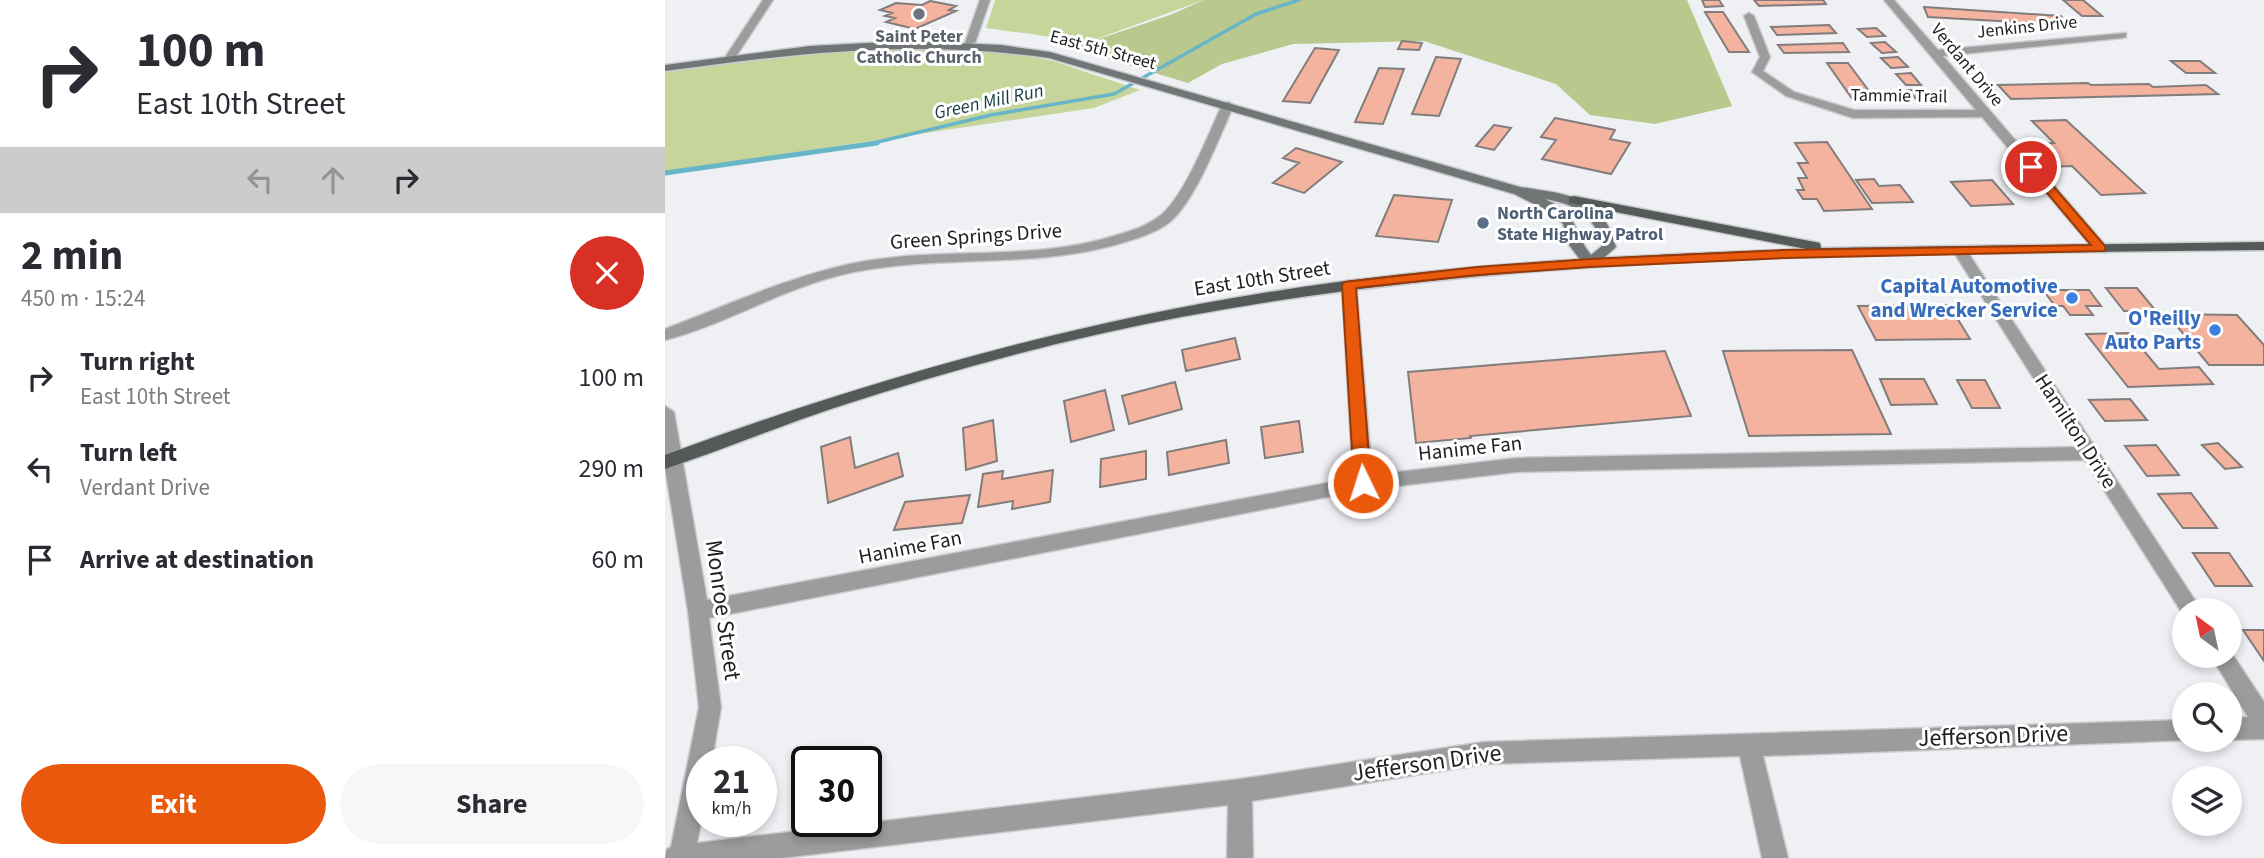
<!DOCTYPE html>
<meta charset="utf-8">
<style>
:root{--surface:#fff;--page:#f7f7f7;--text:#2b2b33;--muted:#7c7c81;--accent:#ea580c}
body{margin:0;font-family:"Source Sans 3",sans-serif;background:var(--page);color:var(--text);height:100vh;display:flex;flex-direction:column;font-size:26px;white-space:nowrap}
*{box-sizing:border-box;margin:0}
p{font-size:23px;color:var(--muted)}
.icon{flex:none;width:38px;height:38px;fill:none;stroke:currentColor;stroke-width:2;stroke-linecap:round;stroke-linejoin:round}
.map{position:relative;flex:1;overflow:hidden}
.details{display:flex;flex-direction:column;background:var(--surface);width:665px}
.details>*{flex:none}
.top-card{background:#fff;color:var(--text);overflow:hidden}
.needle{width:46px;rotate:327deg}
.controls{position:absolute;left:1507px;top:598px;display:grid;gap:14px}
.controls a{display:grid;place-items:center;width:70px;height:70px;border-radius:50%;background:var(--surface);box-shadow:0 4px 10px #0003;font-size:35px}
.speed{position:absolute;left:21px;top:746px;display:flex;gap:14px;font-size:35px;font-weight:700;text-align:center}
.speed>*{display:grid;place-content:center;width:91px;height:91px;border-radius:50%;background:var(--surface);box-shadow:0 4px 10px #0003;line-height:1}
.speed small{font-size:18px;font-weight:400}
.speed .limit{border:4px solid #111;border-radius:10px;background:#fff;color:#111}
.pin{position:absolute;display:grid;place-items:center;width:60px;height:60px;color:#fff;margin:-30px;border:4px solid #fff;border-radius:50%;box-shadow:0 2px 7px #0007}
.me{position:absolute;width:77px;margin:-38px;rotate:356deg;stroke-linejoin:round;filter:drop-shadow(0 0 5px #0008)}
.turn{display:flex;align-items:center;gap:24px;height:147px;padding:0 21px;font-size:32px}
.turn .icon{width:91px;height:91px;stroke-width:2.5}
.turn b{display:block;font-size:49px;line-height:60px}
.lanes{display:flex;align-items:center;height:66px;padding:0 21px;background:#0003;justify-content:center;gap:35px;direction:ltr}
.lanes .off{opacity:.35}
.round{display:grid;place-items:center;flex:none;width:74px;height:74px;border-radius:37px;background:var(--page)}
.summary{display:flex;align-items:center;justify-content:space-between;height:119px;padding:0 21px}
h1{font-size:42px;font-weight:700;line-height:52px}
.cta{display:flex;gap:14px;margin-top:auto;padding:14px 21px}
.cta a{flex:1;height:80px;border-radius:42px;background:var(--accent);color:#fff;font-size:28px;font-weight:700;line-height:80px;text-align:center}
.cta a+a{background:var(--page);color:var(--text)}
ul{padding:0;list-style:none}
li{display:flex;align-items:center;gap:21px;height:91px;padding:0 21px}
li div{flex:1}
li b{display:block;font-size:26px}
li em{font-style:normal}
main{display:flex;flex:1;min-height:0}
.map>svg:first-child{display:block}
</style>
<main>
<section class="details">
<div class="top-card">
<div class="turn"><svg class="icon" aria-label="right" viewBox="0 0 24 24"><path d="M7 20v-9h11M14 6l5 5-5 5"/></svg><div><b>100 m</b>East 10th Street</div></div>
<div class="lanes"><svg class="icon off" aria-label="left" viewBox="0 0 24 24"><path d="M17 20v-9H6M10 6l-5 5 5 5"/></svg><svg class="icon off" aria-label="ahead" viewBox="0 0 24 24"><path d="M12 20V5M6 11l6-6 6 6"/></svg><svg class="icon" aria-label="right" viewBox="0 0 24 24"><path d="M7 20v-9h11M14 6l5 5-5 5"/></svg></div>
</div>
<div class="summary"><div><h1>2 min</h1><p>450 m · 15:24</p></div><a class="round" style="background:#d93025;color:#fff"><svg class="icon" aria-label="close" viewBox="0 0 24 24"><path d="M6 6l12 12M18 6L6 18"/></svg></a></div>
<ul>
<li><svg class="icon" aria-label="right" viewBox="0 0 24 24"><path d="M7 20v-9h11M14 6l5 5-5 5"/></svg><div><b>Turn right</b><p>East 10th Street</p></div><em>100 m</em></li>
<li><svg class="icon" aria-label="left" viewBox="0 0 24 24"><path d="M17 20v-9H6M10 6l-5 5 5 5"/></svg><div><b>Turn left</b><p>Verdant Drive</p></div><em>290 m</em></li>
<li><svg class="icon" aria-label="arrive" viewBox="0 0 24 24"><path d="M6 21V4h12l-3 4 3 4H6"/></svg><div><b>Arrive at destination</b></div><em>60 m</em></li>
</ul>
<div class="cta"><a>Exit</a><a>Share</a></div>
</section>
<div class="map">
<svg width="1599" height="858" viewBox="0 0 1599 858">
<rect width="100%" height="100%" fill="#eef0f4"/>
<path fill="#c6d599" d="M330 0H539L423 42 321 28Z
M264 46 362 55 391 62 475 90 429 108 125 153 0 174V72L135 54Z"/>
<path fill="#b9c88d" d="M539 0H1022L1067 106 990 124 925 115 891 84 759 41 628 44 557 64 523 83 407 48 505 15Z"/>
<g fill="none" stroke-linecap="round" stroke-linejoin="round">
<path stroke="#68b5c8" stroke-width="3.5" d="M200 145 326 115 449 94 591 14 634 0"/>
<path stroke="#68b5c8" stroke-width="5" d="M0 173 212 143"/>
</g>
<path fill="#f3b39f" stroke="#827d7c" stroke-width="2" d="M1037 0H1054L1058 6 1040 7Z
M1089 0H1158L1161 4 1094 6Z
M1398 0H1418L1437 16H1417Z
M265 1 291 6 284 10 291 11 250 29 221 22 230 18 220 16 227 13 215 10 231 3 257 5Z
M1259 7 1396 16 1402 25 1263 17Z
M1040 12H1058L1084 52H1064Z
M1164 25 1171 33 1112 35 1106 27Z
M1211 28 1220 36 1202 37 1193 29Z
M737 41 757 43 754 50 733 49Z
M1220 42 1231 52 1217 53 1206 43Z
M1178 43 1184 52 1119 53 1113 45Z
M650 48 674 50 645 103 618 101Z
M771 57 796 59 774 116 747 114Z
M1233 57 1243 67 1226 68 1216 58Z
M1506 61H1535L1550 73H1521Z
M1162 63H1183L1210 99 1188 100Z
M714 68 739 69 718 124 690 122Z
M1246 73 1256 85H1241L1231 74Z
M1423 83 1426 85 1484 84 1488 87 1541 85 1553 94 1346 99 1333 85Z
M1243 90H1259L1270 101 1254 102Z
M890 118 950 130 945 139 965 143 946 174 877 159 891 140 876 137Z
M1401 120 1480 193 1436 195 1407 166 1385 167 1362 144 1389 143 1367 121Z
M829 125 846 128 829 150 811 146Z
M1162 142 1207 209 1159 211 1152 199H1138L1132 190H1139L1133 178H1142L1133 163H1143L1130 143Z
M631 148 677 162 639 193 608 183 634 163 618 158Z
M1209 179 1214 186 1235 185 1248 202 1207 203 1191 180Z
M1327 180 1348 204 1306 206 1286 182Z
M729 195 787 200 773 242 711 236Z
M1441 288H1472L1491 311H1459Z
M1378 290H1424L1436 306H1421L1428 315H1405L1398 306H1390Z
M1284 305 1305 339 1211 340 1193 306Z
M1502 314 1572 315 1599 345V365H1544Z
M1464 333 1494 369 1534 367 1548 384 1463 387 1421 334Z
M570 338 575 359 521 371 517 350Z
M1187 350 1226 434 1084 436 1058 351Z
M1000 351 1026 416 805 436 806 438 751 443 743 372Z
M1215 379H1259L1272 404 1226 405Z
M1292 380H1320L1335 408H1307Z
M510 382 517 409 464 424 457 396Z
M440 390 449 430 406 442 399 401Z
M1465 399 1482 420 1440 421 1424 400Z
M328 420 332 461 301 470 298 428Z
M634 421 638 452 600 458 596 427Z
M185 437 190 468 233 453 238 476 163 503 156 447Z
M561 440 564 463 504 475 502 452Z
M1553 443 1577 467 1560 469 1537 445Z
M1491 445 1514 475 1482 476 1460 446Z
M481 451V479L435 487 436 459Z
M388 470 385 502 347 509 348 501 313 507 318 474 338 471 337 479Z
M1526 493 1552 528H1518L1493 494Z
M305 495 297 523 229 530 240 502Z
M1528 553H1564L1587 586H1550Z
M1578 630H1599V661Z"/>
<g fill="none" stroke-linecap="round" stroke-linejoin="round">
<g stroke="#c9cbce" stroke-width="3">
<path id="street" d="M98 0H108L68 61H60L59 59Z
M315 0H325L310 43 301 45 300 43Z
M1219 0H1229L1273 50 1461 33V37L1457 38 1278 56 1441 246V252H1431L1317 117 1188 118 1121 96 1087 72 1095 57 1079 16 1084 13 1089 16 1105 57 1098 71 1129 92 1189 110H1311Z
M563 102 569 105C554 137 532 198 506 221 494 231 477 237 463 241 374 270 280 254 189 272 123 285 65 323 0 340V329C60 306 121 278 185 264 273 245 366 263 452 235 467 231 484 225 496 215 520 195 543 135 557 105Z
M1295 247 1302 251 1537 611H1519V616L1420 460 852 472 698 490 44 618 56 707 47 761H37V817L32 843 575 779 819 742 1519 720V740H1524L1098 756 1123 858H1097L1075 756 819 764 587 801 588 858H562L563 805 117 858H0L2 849 6 847 34 707 23 611 0 467V406L9 412 42 600 688 478 677 285 684 280 691 285 707 475 852 458 1412 447 1288 251Z
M1564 649 1599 702V739L1564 740V718L1583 717 1546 656H1564Z"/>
</g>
<g stroke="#c9cbce" stroke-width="3">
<path id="secondary" d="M240 41 336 45 385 52 855 187C901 194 939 196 951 247L930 266H920L904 245 898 224 885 212 849 194 384 58C250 39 132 53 0 71V65L145 46ZM880 199C910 204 930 215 937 246L926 255C905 228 917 217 880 199Z"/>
</g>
<g stroke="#c9cbce" stroke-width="3">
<path id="primary" d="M909 196 1150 242 1155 243 1156 248 1599 242V250C1237 255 873 250 516 317 399 339 282 371 169 408 112 427 57 450 0 469V455C195 383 393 326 598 293 778 264 960 255 1141 249L904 203V197Z"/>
</g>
<use href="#street" fill="#9b9d9c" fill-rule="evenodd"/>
<use href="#secondary" fill="#727575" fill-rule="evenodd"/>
<use href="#primary" fill="#555958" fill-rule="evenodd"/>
</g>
<path fill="#ea580c" stroke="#983908" stroke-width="2" d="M1362 165H1370L1440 246V251L1119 258 925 267 812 275 691 288 706 483 704 487H692L689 483 677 285 679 282 812 267 925 259 1119 250 1426 245 1362 169Z"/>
<circle fill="#6b7280" stroke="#fff" stroke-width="2.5" cx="254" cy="14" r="7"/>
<circle fill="#5c6f8a" stroke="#fff" stroke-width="2.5" cx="818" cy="223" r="7"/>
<g fill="#3f7fe0" stroke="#fff" stroke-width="2.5">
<circle cx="1407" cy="298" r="7"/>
<circle cx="1550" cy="330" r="7"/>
</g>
<g text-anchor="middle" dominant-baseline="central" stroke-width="6" stroke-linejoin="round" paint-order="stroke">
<g font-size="18" fill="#1f2021" stroke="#fff">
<text transform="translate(1362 27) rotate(-6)">Jenkins Drive</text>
<text transform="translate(438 50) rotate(15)">East 5th Street</text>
<text transform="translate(1302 65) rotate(50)">Verdant Drive</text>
<text transform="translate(1234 96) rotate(1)">Tammie Trail</text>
</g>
<g font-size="18" font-weight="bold" fill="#5b616d" stroke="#fff">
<text x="254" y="36">Saint Peter<tspan x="254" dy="21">Catholic Church</tspan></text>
</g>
<g font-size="18" font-weight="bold" fill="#4e5e75" stroke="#fff" text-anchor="start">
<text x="832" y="213">North Carolina<tspan x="832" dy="21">State Highway Patrol</tspan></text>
</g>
<g font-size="19" font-style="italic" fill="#173c44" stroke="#fff">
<text transform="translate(324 102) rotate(-12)">Green Mill Run</text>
</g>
<g font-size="21" fill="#1f2021" stroke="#fff">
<text transform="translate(311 236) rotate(-4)">Green Springs Drive</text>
<text transform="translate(597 278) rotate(-9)">East 10th Street</text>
<text transform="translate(1411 431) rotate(57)">Hamilton Drive</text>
<text transform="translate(805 448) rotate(-6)">Hanime Fan</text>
<text transform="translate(245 547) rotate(-11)">Hanime Fan</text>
</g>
<g font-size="21" font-weight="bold" fill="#366cbe" stroke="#fff" text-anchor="end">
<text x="1393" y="286">Capital Automotive<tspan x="1393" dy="24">and Wrecker Service</tspan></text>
<text x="1536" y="318">O'Reilly<tspan x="1536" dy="24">Auto Parts</tspan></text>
</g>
<g font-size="24" fill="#1f2021" stroke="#fff">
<text transform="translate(58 610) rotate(82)">Monroe Street</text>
<text transform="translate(1328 736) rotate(-2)">Jefferson Drive</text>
<text transform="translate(762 763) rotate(-8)">Jefferson Drive</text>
</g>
</g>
</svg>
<div class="controls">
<a><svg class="needle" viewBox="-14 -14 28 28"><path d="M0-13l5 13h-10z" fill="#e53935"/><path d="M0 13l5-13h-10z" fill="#7c7c81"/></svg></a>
<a><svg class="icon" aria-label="search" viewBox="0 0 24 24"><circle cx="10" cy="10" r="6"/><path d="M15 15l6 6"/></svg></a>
<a><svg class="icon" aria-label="layers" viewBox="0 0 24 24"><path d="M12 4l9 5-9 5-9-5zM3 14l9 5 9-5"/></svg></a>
</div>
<div class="speed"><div>21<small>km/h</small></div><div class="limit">30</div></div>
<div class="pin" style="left:1366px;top:167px;background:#d93025"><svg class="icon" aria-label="arrive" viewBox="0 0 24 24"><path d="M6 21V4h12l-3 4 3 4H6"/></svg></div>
<svg class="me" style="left:698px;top:483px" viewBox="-20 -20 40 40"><circle r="17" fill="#ea580c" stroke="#fff" stroke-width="3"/><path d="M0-11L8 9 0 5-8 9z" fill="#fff"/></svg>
</div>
</main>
